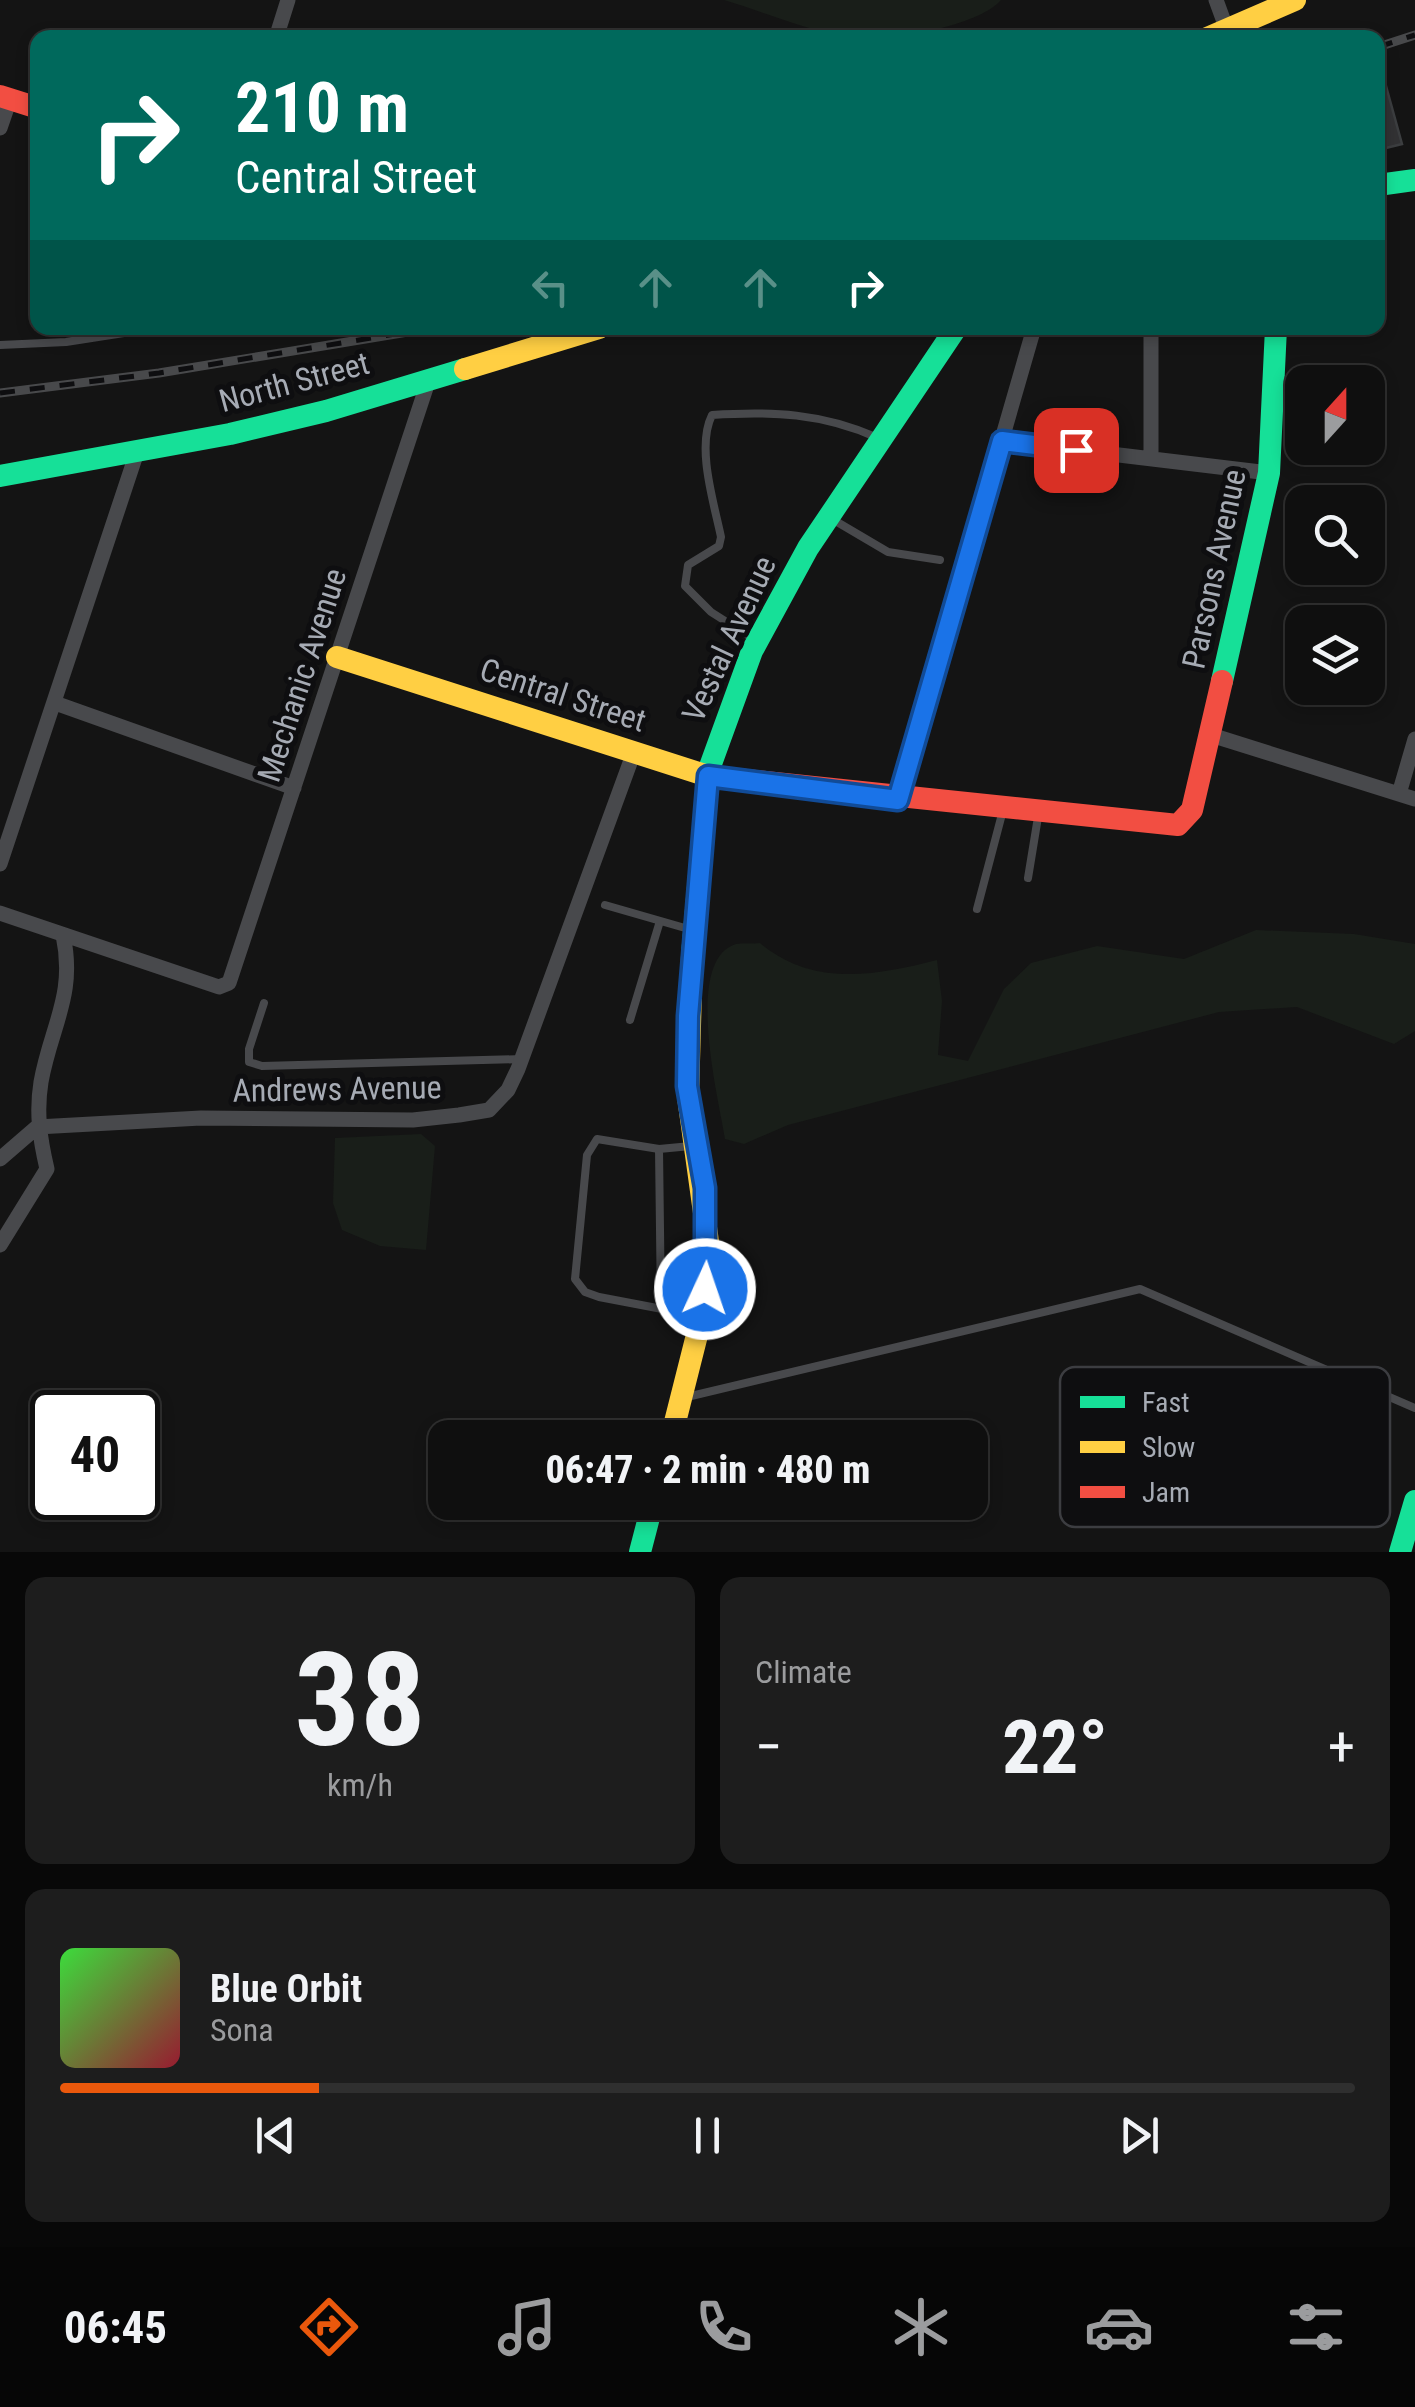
<!DOCTYPE html>
<html lang="en">
<head>
<meta charset="utf-8">
<style>
  body { margin:0; font-family:"Roboto Condensed",sans-serif; background:#1d1d1d; color:#f1f3f6; height:100vh; display:flex; flex-direction:column; font-size:38px; white-space:nowrap }
  * { box-sizing:border-box; margin:0 }
  p { font-size:32px; color:#9b9c9e }
  .icon { flex:none; width:55px; height:55px; fill:none; stroke:currentColor; stroke-width:2; stroke-linecap:round; stroke-linejoin:round }
  .map { position:relative; height:1552px; overflow:hidden }
  .sheet { display:flex; flex-direction:column; gap:25px; padding:25px; background:#080808; flex:1 }
  .sheet>* { flex:none }
  .banner { position:absolute; left:30px; top:30px; width:1355px; height:305px; border-radius:20px; box-shadow:0 5px 15px #0003,0 0 0 2px #2f2f2f; background:#00695c; color:#fff; overflow:hidden }
  .needle { width:65px; rotate:21deg }
  .controls { position:absolute; left:1285px; top:365px; display:grid; gap:20px }
  .controls a { display:grid; place-items:center; width:100px; height:100px; border-radius:20px; background:#0f0f0f; box-shadow:0 5px 15px #0003,0 0 0 2px #2f2f2f; font-size:50px }
  .speed { position:absolute; left:30px; top:1390px; display:flex; gap:20px; font-size:50px; font-weight:700; text-align:center }
  .speed>* { display:grid; place-content:center; width:130px; height:130px; border-radius:50%; background:#0f0f0f; box-shadow:0 5px 15px #0003,0 0 0 2px #2f2f2f; line-height:1 }
  .speed .limit { border:5px solid #111; border-radius:15px; background:#fff; color:#111 }
  .pin { position:absolute; display:grid; place-items:center; width:85px; height:85px; color:#fff; margin:-42px; border-radius:20px; box-shadow:0 5px 15px #0006 }
  .me { position:absolute; width:110px; margin:-55px; rotate:3deg; stroke-linejoin:round; filter:drop-shadow(0 0 8px #0008) }
  .turn { display:flex; align-items:center; gap:35px; height:210px; padding:0 40px; font-size:45px }
  .turn .icon { width:130px; height:130px; stroke-width:2.5 }
  .turn b { display:block; font-size:70px; line-height:85px }
  .lanes { display:flex; align-items:center; height:95px; padding:0 40px; background:#0003; justify-content:center; gap:50px; direction:ltr }
  .lanes .off { opacity:.35 }
  .big { font-size:75px; font-weight:800; line-height:1.1 }
  .sheet .card { flex:1; display:flex; flex-direction:column; justify-content:center; gap:15px; min-width:0; padding:0 35px; border-radius:20px; background:#1d1d1d }
  .sheet .dial { align-items:center; gap:0 }
  .dial b { font-size:130px; line-height:1 }
  .song { display:flex; align-items:center; gap:30px }
  .cover { width:120px; height:120px; border-radius:15px; background:linear-gradient(135deg,hsl(120 70% 55%),hsl(350 70% 35%)) }
  .played { height:10px; border-radius:5px; background:linear-gradient(90deg,#ea580c 20%,#2f2f2f 20%) }
  .keys { display:flex; justify-content:space-around; direction:ltr }
  .heat { display:flex; justify-content:space-between; align-items:center; font-size:55px; direction:ltr }
  .sheet .tiles { flex:1; display:grid; gap:25px; grid-template-columns:1fr 1fr }
  .card:last-child { grid-column:span 2 }
  .trip { position:absolute; left:428px; top:1420px; width:560px; height:100px; border-radius:20px; background:#0f0f0f; box-shadow:0 5px 15px #0003,0 0 0 2px #2f2f2f; font-weight:800; line-height:100px; text-align:center }
  .menu { display:flex; height:160px; justify-content:space-around; align-items:center; background:#060606; color:#9b9c9e }
  .menu .icon { width:70px; height:70px }
  .menu .on { color:#ea580c }
  .menu b { font-size:45px; color:#f1f3f6 }
  .map>svg:first-child { display:block }
  .green { fill:#191e19 }
  .building { fill:#323234; stroke:#3c3e40; stroke-width:2.5 }
  .lines { fill:none; stroke-linecap:round; stroke-linejoin:round }
  .lane { stroke:#48494c; stroke-width:8 }
  .street { stroke:#48494c; stroke-width:15 }
  .fast { stroke:#16e098; stroke-width:22 }
  .slow { stroke:#ffcf43; stroke-width:22 }
  .jam { stroke:#f24e42; stroke-width:22 }
  .rail-casing { stroke:#48494b; stroke-width:9 }
  .rail { stroke:#0e0e10; stroke-width:5; stroke-dasharray:15; stroke-linecap:butt }
  .route-casing { stroke:#114b97; stroke-width:25 }
  .route { stroke:#1a73e8; stroke-width:18 }
  .labels { text-anchor:middle; stroke-width:10; stroke-linejoin:round; paint-order:stroke }
  .street-label { font-size:32px; fill:#a6abb4; stroke:#0e0e10 }
  .key { fill:#0e0e10; stroke:#3c3d41; stroke-width:2.5 }
  .key-label { font-size:28px; fill:#a6abb4 }
</style>
</head>
<body>
<div class="map">
<svg width="1415" height="1552" viewBox="0 0 1415 1552">
  <rect width="100%" height="100%" fill="#141414"/>
  <!-- green -->
  <path class="green" d="M724 0H1001C978 27 881 44 845 37 804 29 764 12 724 0Z
    M1256 930 1354 934 1415 944V1031L1394 1044 1297 1007 1219 1012 788 1125 744 1144 725 1139C719 1100 683 960 736 944 743 943 753 944 760 943 813 987 875 976 937 960L942 1001 938 1055 968 1061 1004 989 1031 963 1097 946 1184 959Z
    M421 1134 435 1146 426 1250 380 1246 342 1230 333 1203 335 1138Z"/>
  <!-- building -->
  <path class="building" d="M1386 86 1402 144 1378 150V89Z"/>
  <g class="lines">
    <!-- lane -->
    <path class="lane" d="M0 345 66 342 156 328
      M832 519 888 552 940 560
      M755 640 711 612 685 586 688 565 719 546 721 537C714 503 696 447 712 415 771 411 823 413 878 438
      M1028 878 1038 817
      M605 905 692 930
      M977 909 1002 814
      M264 1003 249 1049V1062L262 1066 522 1059
      M630 1020 660 921
      M691 1146 659 1149 597 1139 587 1155 575 1279 585 1292 599 1297 699 1316
      M659 1149 661 1309
      M687 1397 1140 1289 1415 1408"/>
    <!-- street -->
    <path class="street" d="M1216 0 1227 30
      M276 38 288 0
      M0 128 10 99
      M1002 441 1269 473
      M1151 459V328
      M55 703 294 788
      M1211 735 1415 799
      M1399 794 1415 739
      M898 799 1034 328
      M0 864 137 452
      M0 913 219 987 229 983 429 379
      M37 1127 201 1118 413 1120 459 1115 489 1110 508 1090 518 1069 634 752
      M0 1159 37 1127
      M0 1245 47 1169C40 1139 36 1113 41 1082 51 1026 76 995 63 935"/>
    <!-- fast -->
    <path class="fast" d="M1378 185 1415 180
      M0 476 230 434 326 411 465 369
      M1222 681 1269 473 1276 328
      M692 955 708 772 752 651 808 548 956 328
      M640 1552 653 1502
      M1400 1552 1415 1501"/>
    <!-- slow -->
    <path class="slow" d="M1207 38 1295 0
      M465 369 599 328
      M337 657 708 776
      M671 1438 698 1331 709 1249 688 1097 692 955"/>
    <!-- jam -->
    <path class="jam" d="M0 96 38 108
      M708 776 1178 825 1192 810 1222 681"/>
    <!-- rail casing -->
    <g class="rail-casing">
      <path id="rail" d="M1378 47 1415 35
        M0 393 159 373 432 328"/>
    </g>
    <!-- rail -->
    <use href="#rail" class="rail"/>
  </g>
  <g class="lines">
    <!-- route casing -->
    <g class="route-casing">
      <path id="route" d="M705 1289V1188L687 1086 688 1016 708 776 898 800 1002 441 1076 450"/>
    </g>
    <!-- route -->
    <use href="#route" class="route"/>
  </g>
  <g class="labels">
    <!-- street labels -->
    <g class="street-label">
      <text transform="translate(294 382) rotate(-15)" y="11">North Street</text>
      <text transform="translate(1214 569) rotate(-78)" y="11">Parsons Avenue</text>
      <text transform="translate(729 639) rotate(-65)" y="11">Vestal Avenue</text>
      <text transform="translate(302 675) rotate(-72)" y="11">Mechanic Avenue</text>
      <text transform="translate(563 695) rotate(18)" y="11">Central Street</text>
      <text transform="translate(337 1089) rotate(-1)" y="11">Andrews Avenue</text>
    </g>
  </g>
  <!-- legend -->
  <rect x="1060" y="1367" width="330" height="160" rx="15" class="key"/>
  <rect x="1080" y="1396" width="45" height="12" fill="#16e098"/>
  <rect x="1080" y="1441" width="45" height="12" fill="#ffcf43"/>
  <rect x="1080" y="1486" width="45" height="12" fill="#f24e42"/>
  <g class="key-label">
    <text x="1142" y="1412">Fast</text>
    <text x="1142" y="1457">Slow</text>
    <text x="1142" y="1502">Jam</text>
  </g>
</svg>
<div class="controls">
<a><svg class="needle" viewBox="-14 -14 28 28"><path d="M0-13l5 13h-10z" fill="#e53935"/><path d="M0 13l5-13h-10z" fill="#9b9c9e"/></svg></a>
<a><svg class="icon" aria-label="search" viewBox="0 0 24 24"><circle cx="10" cy="10" r="6"/><path d="M15 15l6 6"/></svg></a>
<a><svg class="icon" aria-label="layers" viewBox="0 0 24 24"><path d="M12 4l9 5-9 5-9-5zM3 14l9 5 9-5"/></svg></a>
</div>
<div class="speed"><div class="limit">40</div></div>
<div class="pin" style="left:1076px;top:450px;background:#d93025"><svg class="icon" aria-label="arrive" viewBox="0 0 24 24"><path d="M6 21V4h12l-3 4 3 4H6"/></svg></div>
<svg class="me" style="left:705px;top:1289px" viewBox="-20 -20 40 40"><circle r="17" fill="#1a73e8" stroke="#fff" stroke-width="3"/><path d="M0-11L8 9 0 5-8 9z" fill="#fff"/></svg>
<div class="trip">06:47 · 2 min · 480 m</div>
<div class="banner">
<div class="turn"><svg class="icon" aria-label="right" viewBox="0 0 24 24"><path d="M7 20v-9h11M14 6l5 5-5 5"/></svg><div><b>210 m</b>Central Street</div></div>
<div class="lanes"><svg class="icon off" aria-label="left" viewBox="0 0 24 24"><path d="M17 20v-9H6M10 6l-5 5 5 5"/></svg><svg class="icon off" aria-label="ahead" viewBox="0 0 24 24"><path d="M12 20V5M6 11l6-6 6 6"/></svg><svg class="icon off" aria-label="ahead" viewBox="0 0 24 24"><path d="M12 20V5M6 11l6-6 6 6"/></svg><svg class="icon" aria-label="right" viewBox="0 0 24 24"><path d="M7 20v-9h11M14 6l5 5-5 5"/></svg></div>
</div>
</div>
<section class="sheet">
<div class="tiles">
<div class="card dial"><b>38</b><p>km/h</p></div>
<div class="card"><p>Climate</p>
<div class="heat"><a>−</a><b class="big">22°</b><a>+</a></div>
</div>
<div class="card">
<div class="song"><i class="cover"></i><div><b>Blue Orbit</b><p>Sona</p></div></div>
<div class="played"></div>
<div class="keys"><svg class="icon" aria-label="previous" viewBox="0 0 24 24"><path d="M18 5L8 12l10 7zM5 5v14"/></svg><svg class="icon" aria-label="pause" viewBox="0 0 24 24"><path d="M8 5v14M16 5v14"/></svg><svg class="icon" aria-label="next" viewBox="0 0 24 24"><path d="M6 5l10 7-10 7zM19 5v14"/></svg></div>
</div>
</div>
</section>
<nav class="menu">
<b>06:45</b>
<svg class="icon on" aria-label="directions" viewBox="0 0 24 24"><path d="M12 3l9 9-9 9-9-9zM9 14v-3h6M13 9l2 2-2 2"/></svg>
<svg class="icon" aria-label="music" viewBox="0 0 24 24"><path d="M9 18V5l10-2v13"/><circle cx="6" cy="18" r="3"/><circle cx="16" cy="16" r="3"/></svg>
<svg class="icon" aria-label="phone" viewBox="0 0 24 24"><path d="M5 4h4l2 5-3 2q2 4 5 5l2-3 5 2v4C11 20 4 13 5 4z"/></svg>
<svg class="icon" aria-label="climate" viewBox="0 0 24 24"><path d="M12 3v18M4 7l16 10M4 17L20 7"/></svg>
<svg class="icon" aria-label="car" viewBox="0 0 24 24"><path d="M5 17H2v-5l4-1 3-4h7l3 4 3 1v5h-3M9 17h6M6 11h13"/><circle cx="7" cy="17" r="2"/><circle cx="17" cy="17" r="2"/></svg>
<svg class="icon" aria-label="filters" viewBox="0 0 24 24"><path d="M4 7h16M4 17h16"/><circle cx="9" cy="7" r="2"/><circle cx="15" cy="17" r="2"/></svg>
</nav>
</body>
</html>
